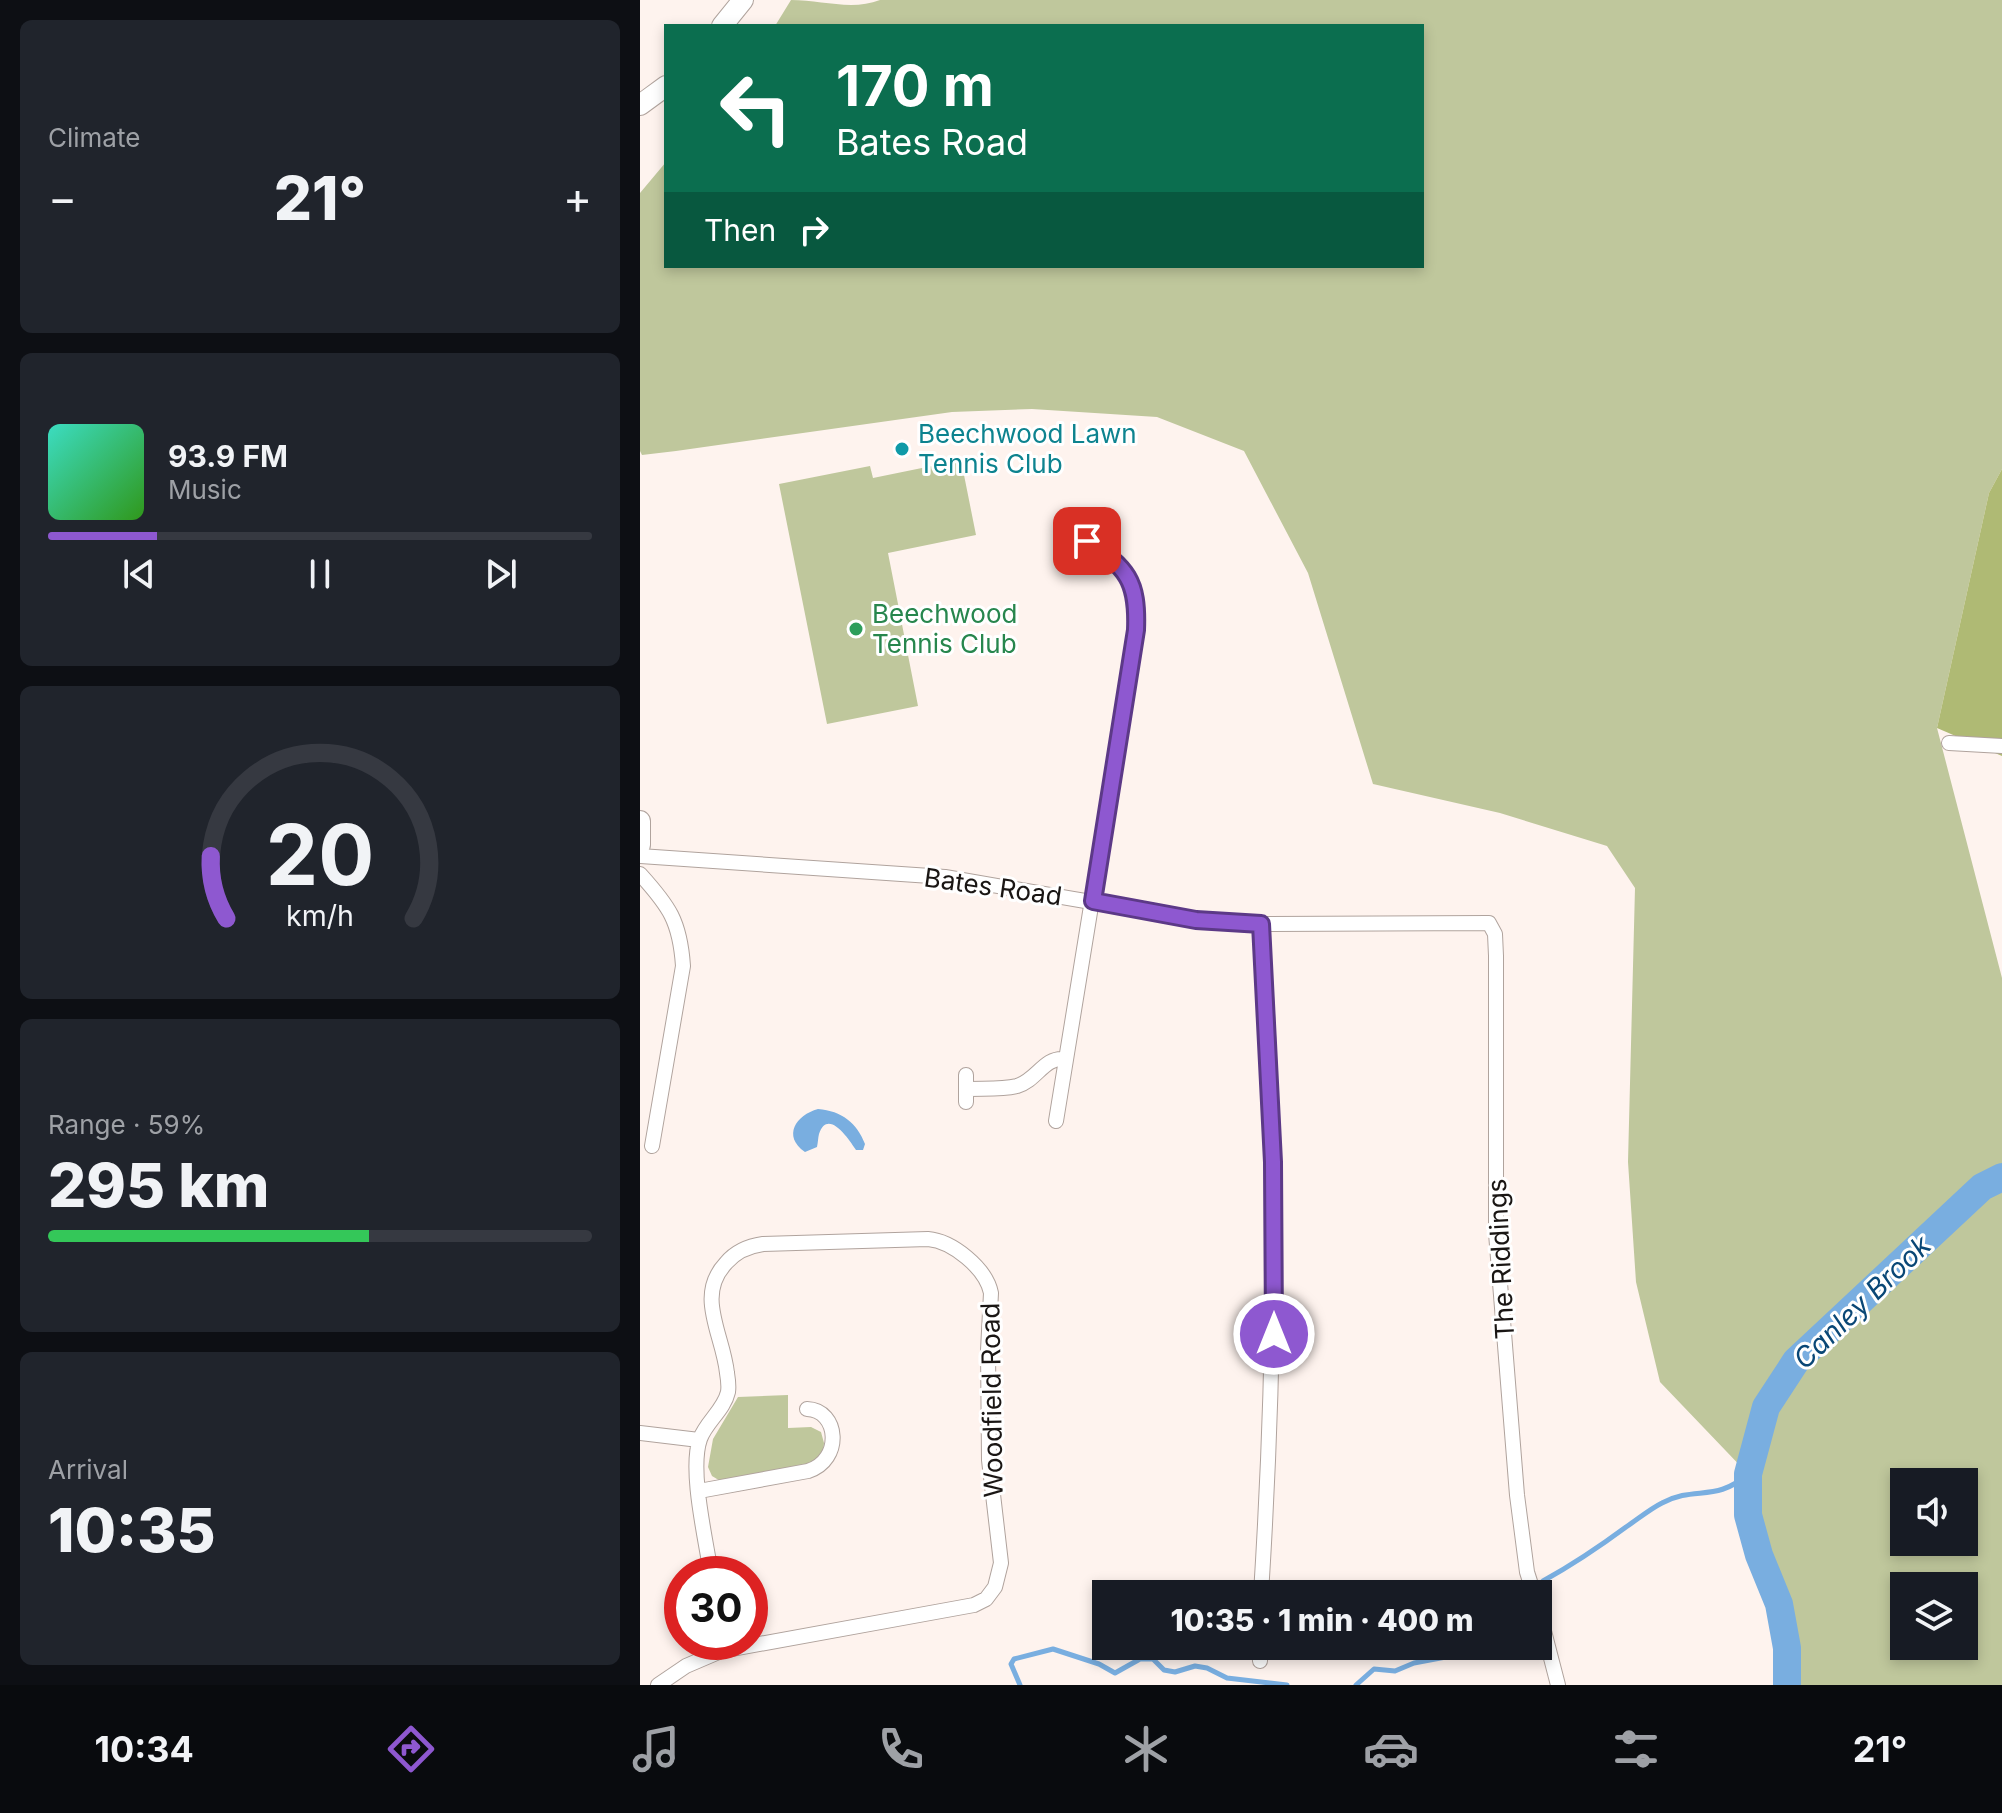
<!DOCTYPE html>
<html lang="en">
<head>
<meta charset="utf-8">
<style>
  body { margin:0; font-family:Inter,sans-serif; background:#20242c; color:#f1f3f6; height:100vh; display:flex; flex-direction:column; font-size:30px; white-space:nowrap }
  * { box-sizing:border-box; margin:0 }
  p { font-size:26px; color:#9ea1a6 }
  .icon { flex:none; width:44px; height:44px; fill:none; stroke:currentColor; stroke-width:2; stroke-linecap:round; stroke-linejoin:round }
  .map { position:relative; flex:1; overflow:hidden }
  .side { display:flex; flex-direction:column; gap:20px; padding:20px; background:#0d0f14; width:640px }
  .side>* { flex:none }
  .guide { position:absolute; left:24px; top:24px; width:760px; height:244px; border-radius:0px; box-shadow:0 4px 12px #0003; background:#0b6e4f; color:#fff; overflow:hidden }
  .controls { position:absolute; left:1250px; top:1468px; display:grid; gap:16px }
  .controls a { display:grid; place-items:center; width:88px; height:88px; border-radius:0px; background:#171b24; box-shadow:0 4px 12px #0003; font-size:40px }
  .speed { position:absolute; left:24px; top:1556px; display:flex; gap:16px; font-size:40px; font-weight:700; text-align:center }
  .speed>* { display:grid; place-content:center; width:104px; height:104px; border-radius:50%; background:#171b24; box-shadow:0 4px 12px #0003; line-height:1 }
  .speed .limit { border:12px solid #d22; background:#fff; color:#111 }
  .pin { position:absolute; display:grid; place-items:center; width:68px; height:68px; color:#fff; margin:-34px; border-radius:16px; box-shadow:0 4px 12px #0006 }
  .me { position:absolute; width:88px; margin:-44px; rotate:0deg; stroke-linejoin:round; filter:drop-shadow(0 0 6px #0008) }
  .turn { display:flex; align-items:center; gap:28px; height:168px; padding:0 40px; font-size:36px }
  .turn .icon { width:104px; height:104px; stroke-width:2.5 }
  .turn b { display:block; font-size:56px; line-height:68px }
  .then { display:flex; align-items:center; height:76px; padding:0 40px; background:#0003; gap:16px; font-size:30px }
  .big { font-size:60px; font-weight:800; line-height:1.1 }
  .side .widget { flex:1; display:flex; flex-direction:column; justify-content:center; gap:12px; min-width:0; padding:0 28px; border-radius:12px; background:#20242c }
  .side .dial { align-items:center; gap:0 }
  .dial svg { height:208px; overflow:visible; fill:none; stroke:#363941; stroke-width:7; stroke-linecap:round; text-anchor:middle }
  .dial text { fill:#f1f3f6; stroke:none }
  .song { display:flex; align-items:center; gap:24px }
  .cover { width:96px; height:96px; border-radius:12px; background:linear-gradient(135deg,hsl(170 70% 55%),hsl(110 70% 35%)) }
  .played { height:8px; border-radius:4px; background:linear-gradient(90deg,#8e58d0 20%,#363941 20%) }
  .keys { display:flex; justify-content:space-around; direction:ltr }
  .heat { display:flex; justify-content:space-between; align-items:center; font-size:44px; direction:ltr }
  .charge { height:12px; border-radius:6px; background:linear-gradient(90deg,#34c759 59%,#363941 0) }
  .trip { position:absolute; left:452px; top:1580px; width:460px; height:80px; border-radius:0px; background:#171b24; box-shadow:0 4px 12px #0003; font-weight:800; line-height:80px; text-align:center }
  .menu { display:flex; height:128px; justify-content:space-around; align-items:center; background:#090b0e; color:#9ea1a6 }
  .menu .icon { width:56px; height:56px }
  .menu .selected { color:#8e58d0 }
  .menu b { font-size:36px; color:#f1f3f6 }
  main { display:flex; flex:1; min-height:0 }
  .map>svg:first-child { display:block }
  .green { fill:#bfc79c; fill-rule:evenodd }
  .forest { fill:#afba74 }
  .water { fill:#79aee0 }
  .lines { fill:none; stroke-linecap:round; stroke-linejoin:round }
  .stream { stroke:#79aee0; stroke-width:5 }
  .river { stroke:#79aee0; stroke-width:28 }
  .street-casing { stroke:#b0a39d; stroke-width:16 }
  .secondary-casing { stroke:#b0a39d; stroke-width:22 }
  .street { stroke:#fff; stroke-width:14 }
  .secondary { stroke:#fff; stroke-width:20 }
  .route-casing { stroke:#5c3987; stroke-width:20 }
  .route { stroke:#8e58d0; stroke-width:14 }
  .culture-dot { fill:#0f9aa8; stroke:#fff; stroke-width:3 }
  .leisure-dot { fill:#2e9e5b; stroke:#fff; stroke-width:3 }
  .labels { text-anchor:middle; stroke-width:6; stroke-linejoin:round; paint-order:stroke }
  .culture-label { font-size:26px; fill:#0d838f; stroke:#fff; text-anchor:start }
  .leisure-label { font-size:26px; fill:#27864d; stroke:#fff; text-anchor:start }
  .street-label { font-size:26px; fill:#1a1614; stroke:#fff }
  .water-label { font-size:28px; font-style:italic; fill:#094776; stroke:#fff }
</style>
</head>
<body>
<main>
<section class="side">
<div class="widget"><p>Climate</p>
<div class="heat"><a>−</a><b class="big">21°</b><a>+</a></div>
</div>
<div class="widget">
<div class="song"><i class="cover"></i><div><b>93.9 FM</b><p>Music</p></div></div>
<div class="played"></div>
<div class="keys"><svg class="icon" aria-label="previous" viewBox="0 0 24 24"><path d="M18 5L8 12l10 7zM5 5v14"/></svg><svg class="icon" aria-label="pause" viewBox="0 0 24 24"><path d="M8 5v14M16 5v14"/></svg><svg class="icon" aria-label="next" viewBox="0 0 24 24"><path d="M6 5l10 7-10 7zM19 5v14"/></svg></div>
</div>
<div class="widget dial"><svg viewBox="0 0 100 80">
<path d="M14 69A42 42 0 1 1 86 69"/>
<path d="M14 69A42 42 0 0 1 8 45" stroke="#8e58d0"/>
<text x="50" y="56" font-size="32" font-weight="700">20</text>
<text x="50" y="72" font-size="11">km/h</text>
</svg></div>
<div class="widget"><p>Range · 59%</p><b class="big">295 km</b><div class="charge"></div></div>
<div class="widget"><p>Arrival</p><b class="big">10:35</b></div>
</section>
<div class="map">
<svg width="1362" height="1685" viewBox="0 0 1362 1685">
  <rect width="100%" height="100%" fill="#fef3ee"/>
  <!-- green -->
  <path class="green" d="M151 0C181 0 212 11 240 0H1362V469L1349 493 1297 728 1362 978V1685H1147C1147 1658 1147 1631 1139 1605 1126 1556 1101 1531 1108 1474L1020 1382 996 1282 988 1162 995 888 967 846 860 813 733 784 668 573 604 451 517 417 392 409 312 412 36 451 2 455 0 451V193L26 162V266H782V26H135ZM1264 1482H1324V1542H1264ZM1264 1586H1324V1646H1264Z
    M321 460 336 535 248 553 278 706 187 724 139 484 230 466 233 478Z
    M148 1395V1428L171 1427 181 1432 184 1443 183 1454 173 1464 82 1482 72 1476 68 1467 73 1439 98 1397Z"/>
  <!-- forest -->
  <path class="forest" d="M1362 469V756L1297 728 1349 493Z"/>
  <!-- water -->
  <path class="water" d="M178 1109C202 1111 217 1123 225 1144L223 1150H216C210 1141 188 1107 179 1134 178 1138 178 1142 177 1147L165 1152C142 1136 156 1115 178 1109Z"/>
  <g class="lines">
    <!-- stream -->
    <path class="stream" d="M903 1581C932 1565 959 1547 986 1527 998 1519 1010 1509 1022 1503 1056 1485 1075 1503 1108 1474
      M882 1594 883 1593
      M380 1685 371 1664 374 1659 413 1649 459 1664 475 1673 500 1659H513L524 1670 535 1672 555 1666 567 1668 587 1678 647 1685
      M716 1685 734 1669 755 1671 774 1663 827 1653 833 1646"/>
    <!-- river -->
    <path class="river" d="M1147 1685V1648L1139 1604 1119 1555 1108 1515V1474L1126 1407 1156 1361 1342 1187 1362 1177"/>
    <!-- street casing -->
    <g class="street-casing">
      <path id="street" d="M1309 743 1362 746
        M0 856 305 877 556 920 621 924 849 923 855 934 856 956V1233L877 1495 887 1572 894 1594
        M0 874C29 906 40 921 43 966L12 1146
        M326 1089C342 1088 361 1090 377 1086 397 1080 404 1057 424 1059
        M326 1102V1075
        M416 1121 496 630C498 577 477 549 426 535
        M0 1433 59 1440
        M59 1491 168 1471C203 1460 199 1410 167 1409
        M621 1594C635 1371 639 1147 621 924
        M898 1608 918 1685
        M619 1646 620 1661
        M18 1685 46 1666 81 1651 334 1605 346 1599 355 1587 361 1563 349 1460 348 1350 351 1293C346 1268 312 1241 288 1239L123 1244C109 1246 96 1251 86 1263 55 1296 83 1334 87 1373 88 1379 89 1386 88 1392 84 1410 66 1422 60 1439 49 1470 66 1540 71 1574"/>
    </g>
    <!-- secondary casing -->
    <g class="secondary-casing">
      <path id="secondary" d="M82 26 103 0
        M0 105 26 86
        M0 821V845"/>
    </g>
    <!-- street -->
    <use href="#street" class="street"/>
    <!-- secondary -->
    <use href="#secondary" class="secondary"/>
  </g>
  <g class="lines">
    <!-- route casing -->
    <g class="route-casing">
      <path id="route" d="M447 541C487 568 498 580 496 630L453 901 556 920 621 924 633 1162 634 1334"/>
    </g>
    <!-- route -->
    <use href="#route" class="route"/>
  </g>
  <!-- markers -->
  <circle class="culture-dot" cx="262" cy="449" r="8"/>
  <circle class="leisure-dot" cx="216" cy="629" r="8"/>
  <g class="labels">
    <!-- culture labels -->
    <g class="culture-label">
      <text x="278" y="443">Beechwood Lawn<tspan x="278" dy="30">Tennis Club</tspan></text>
    </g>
    <!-- leisure labels -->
    <g class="leisure-label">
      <text x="232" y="623">Beechwood<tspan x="232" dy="30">Tennis Club</tspan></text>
    </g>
    <!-- street labels -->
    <g class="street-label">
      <text transform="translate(353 887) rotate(8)" y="9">Bates Road</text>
      <text transform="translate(861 1259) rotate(-93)" y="9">The Riddings</text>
      <text transform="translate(352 1400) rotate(-91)" y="9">Woodfield Road</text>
    </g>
    <!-- water labels -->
    <g class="water-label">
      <text transform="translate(1222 1302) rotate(-44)" y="10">Canley Brook</text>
    </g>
  </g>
</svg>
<div class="controls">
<a><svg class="icon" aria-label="sound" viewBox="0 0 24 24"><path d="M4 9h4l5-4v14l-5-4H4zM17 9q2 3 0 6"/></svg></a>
<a><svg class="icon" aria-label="layers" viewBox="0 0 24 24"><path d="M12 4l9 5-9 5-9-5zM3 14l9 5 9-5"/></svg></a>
</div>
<div class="speed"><div class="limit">30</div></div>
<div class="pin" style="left:447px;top:541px;background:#d93025"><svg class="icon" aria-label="arrive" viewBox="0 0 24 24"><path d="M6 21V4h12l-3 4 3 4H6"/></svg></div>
<svg class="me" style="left:634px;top:1334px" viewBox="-20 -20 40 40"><circle r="17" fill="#8e58d0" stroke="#fff" stroke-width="3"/><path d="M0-11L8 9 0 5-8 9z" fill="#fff"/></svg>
<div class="trip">10:35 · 1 min · 400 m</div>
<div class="guide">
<div class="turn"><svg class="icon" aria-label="left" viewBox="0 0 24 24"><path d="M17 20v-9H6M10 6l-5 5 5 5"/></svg><div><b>170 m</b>Bates Road</div></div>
<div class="then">Then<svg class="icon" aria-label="right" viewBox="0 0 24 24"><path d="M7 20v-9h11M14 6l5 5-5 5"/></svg></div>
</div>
</div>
</main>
<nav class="menu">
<b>10:34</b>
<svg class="icon selected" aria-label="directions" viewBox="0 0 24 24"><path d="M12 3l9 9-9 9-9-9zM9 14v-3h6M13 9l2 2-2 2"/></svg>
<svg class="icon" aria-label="music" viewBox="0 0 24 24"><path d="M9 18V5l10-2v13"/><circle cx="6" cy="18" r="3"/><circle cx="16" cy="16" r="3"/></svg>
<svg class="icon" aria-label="phone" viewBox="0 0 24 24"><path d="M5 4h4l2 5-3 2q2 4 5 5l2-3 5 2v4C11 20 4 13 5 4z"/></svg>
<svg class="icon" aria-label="climate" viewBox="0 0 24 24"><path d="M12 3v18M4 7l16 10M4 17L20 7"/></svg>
<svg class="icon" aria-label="car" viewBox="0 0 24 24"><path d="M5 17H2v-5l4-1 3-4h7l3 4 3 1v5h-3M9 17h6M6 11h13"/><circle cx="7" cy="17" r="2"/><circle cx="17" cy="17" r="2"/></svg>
<svg class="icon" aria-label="filters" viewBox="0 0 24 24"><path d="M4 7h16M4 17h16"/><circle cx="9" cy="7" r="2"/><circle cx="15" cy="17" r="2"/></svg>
<b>21°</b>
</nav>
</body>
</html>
